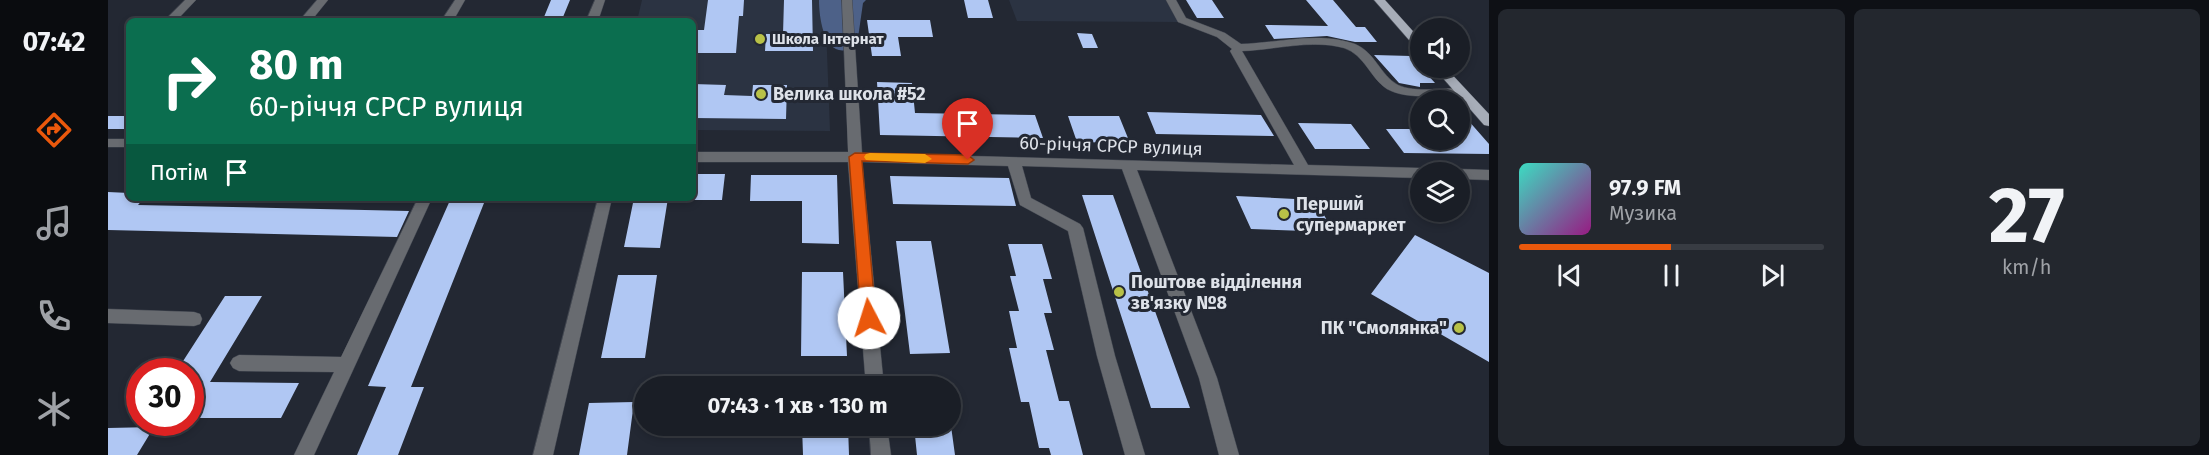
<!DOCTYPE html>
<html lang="uk">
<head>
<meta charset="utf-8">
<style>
  body { margin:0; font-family:"Fira Sans",sans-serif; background:#23272e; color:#f1f3f6; height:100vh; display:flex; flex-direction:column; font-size:22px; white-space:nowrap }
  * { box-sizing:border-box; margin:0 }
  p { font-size:20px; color:#9fa2a7 }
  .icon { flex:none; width:33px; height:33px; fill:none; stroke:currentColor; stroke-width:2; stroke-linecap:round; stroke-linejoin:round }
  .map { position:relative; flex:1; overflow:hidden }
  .sheet { display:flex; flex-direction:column; gap:9px; padding:9px; background:#0e1015; width:720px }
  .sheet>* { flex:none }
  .top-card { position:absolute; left:18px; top:18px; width:570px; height:183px; border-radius:9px; box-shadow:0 3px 9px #0003,0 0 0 2px #383c43; background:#0b6e4f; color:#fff; overflow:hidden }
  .tools { position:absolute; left:1302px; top:18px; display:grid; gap:12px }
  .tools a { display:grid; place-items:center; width:60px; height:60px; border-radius:50%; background:#1a1e26; box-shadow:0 3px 9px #0003,0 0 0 2px #383c43; font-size:30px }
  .speed { position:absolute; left:18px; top:358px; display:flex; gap:12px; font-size:30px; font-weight:700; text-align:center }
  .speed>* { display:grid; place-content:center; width:78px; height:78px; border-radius:50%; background:#1a1e26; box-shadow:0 3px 9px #0003,0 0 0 2px #383c43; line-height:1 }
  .speed .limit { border:9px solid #d22; background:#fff; color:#111 }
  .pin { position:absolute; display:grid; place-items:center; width:51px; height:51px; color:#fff; margin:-62px -26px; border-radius:50% 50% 50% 0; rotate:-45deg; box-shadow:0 0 6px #0007 }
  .pin .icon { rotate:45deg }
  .me { position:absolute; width:66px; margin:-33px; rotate:355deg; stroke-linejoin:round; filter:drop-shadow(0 0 4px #0008) }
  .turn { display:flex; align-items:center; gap:21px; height:126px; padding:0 24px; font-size:27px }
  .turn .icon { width:78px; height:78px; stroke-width:2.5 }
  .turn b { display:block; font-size:42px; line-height:51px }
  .then { display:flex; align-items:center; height:57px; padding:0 24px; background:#0003; gap:12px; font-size:22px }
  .sheet .card { flex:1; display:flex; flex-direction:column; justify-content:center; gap:9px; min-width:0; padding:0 21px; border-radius:9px; background:#23272e }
  .sheet .dial { align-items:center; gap:0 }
  .dial b { font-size:78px; line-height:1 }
  .song { display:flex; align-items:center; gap:18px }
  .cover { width:72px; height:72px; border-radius:9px; background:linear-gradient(135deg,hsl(170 70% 55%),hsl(310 70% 35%)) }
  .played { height:6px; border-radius:3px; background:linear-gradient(90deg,#ea580c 50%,#383c43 50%) }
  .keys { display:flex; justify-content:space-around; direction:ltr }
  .sheet .tiles { flex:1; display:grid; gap:9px; grid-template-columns:repeat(2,1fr) }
  .trip { position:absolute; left:526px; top:376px; width:327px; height:60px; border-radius:30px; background:#1a1e26; box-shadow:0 3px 9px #0003,0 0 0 2px #383c43; font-weight:700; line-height:60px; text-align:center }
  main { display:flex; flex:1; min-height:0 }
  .menu { display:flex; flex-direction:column; width:108px; justify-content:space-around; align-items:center; background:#0a0c0f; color:#9fa2a7 }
  .menu .icon { width:42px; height:42px }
  .menu .selected { color:#ea580c }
  .menu b { font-size:27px; color:#f1f3f6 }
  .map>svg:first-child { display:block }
  .built { fill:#2b3342 }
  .forest { fill:#4d6188 }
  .building { fill:#b0c7f3 }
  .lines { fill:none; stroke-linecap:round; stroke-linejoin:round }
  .minor-casing { stroke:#414650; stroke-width:1 }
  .major-casing { stroke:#414650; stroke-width:1 }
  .minor { fill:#686b70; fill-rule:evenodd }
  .major { fill:#a7adb8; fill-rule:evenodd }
  .route { fill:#ea580c; stroke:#983908; stroke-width:1.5 }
  .slow { fill:#f59e0b }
  .poi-dot { fill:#b8c147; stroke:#232833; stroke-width:2 }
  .labels { text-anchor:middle; stroke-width:6; stroke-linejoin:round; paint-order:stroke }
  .far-poi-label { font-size:15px; font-weight:bold; fill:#dee2e9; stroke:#232833; text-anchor:start }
  .poi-label { font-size:18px; font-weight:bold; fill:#dee2e9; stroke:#232833; text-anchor:start }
  .street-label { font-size:18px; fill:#dee2e9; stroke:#232833 }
</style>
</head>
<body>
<main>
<nav class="menu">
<b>07:42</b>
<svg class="icon selected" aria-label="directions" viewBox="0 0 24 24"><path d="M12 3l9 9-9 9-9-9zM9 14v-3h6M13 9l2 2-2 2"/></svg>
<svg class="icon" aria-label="music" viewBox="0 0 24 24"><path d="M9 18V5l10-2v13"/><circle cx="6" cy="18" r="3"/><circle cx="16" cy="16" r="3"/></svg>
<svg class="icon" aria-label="phone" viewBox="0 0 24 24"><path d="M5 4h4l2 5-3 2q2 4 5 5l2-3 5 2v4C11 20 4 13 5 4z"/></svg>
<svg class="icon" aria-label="climate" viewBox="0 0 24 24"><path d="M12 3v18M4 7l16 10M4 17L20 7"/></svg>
</nav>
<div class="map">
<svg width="1381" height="455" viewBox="0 0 1381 455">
  <rect width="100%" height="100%" fill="#232833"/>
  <!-- built -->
  <path class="built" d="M534 0H717L722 131 585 130V21H529Z
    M901 0H1058L1071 22 909 21Z"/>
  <!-- forest -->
  <path class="forest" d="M711 0H758L755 3 749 45C718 66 711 21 711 0Z"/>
  <!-- building -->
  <path class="building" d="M443 0H462L455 17H436Z
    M600 0H636L635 16H631L628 53H585V30H596Z
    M676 0H704L705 51H657L658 34H675Z
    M856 0H880L885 18H860Z
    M1078 0H1104L1116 18H1089Z
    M1198 0H1225L1248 27H1257L1269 42H1247L1219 36 1166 39 1157 25 1220 26Z
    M759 20H822L825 37H790L793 56H764Z
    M969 33 984 34 990 48H975Z
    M1266 55 1303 56 1327 83H1312V87L1291 83Z
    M769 82 804 83 807 113 927 115 935 138 772 135Z
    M585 84 618 85 616 95 644 96 645 85H679L678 119 585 118Z
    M1352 111 1381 144V154L1296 153 1278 129H1312V140H1352Z
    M1039 112 1153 115 1166 136 1048 134Z
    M0 116H21V129H0Z
    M960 116H1011L1022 143 969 142Z
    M1190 123 1243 124 1262 149H1207Z
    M585 174H617L614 200H585Z
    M643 175H729L731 244 694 243V201H642Z
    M782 176 901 178 908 206 785 204Z
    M0 192 21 193V198H36L30 205 301 211 289 237 0 230Z
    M974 195H1005L1082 408H1043Z
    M1128 196 1207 200 1226 232 1143 229Z
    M343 198H378L303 387H316L290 455H249L278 387 260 386Z
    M526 198H560L552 248 516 247Z
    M1307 235 1381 273V362L1263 294Z
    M788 241H823L842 353 802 354Z
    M900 244H934L944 279H935L944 313H936L946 350H938L951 401H961L975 455H943L941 448H931L921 402H913L901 348H909L901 311H911L902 276H908Z
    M694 272H735L739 356H693Z
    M510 275H549L537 358H493Z
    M117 296H154L102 382 191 383 173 418H82V372H68Z
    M526 402 519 455H471L481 403Z
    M694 426H740L741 455H695Z
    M806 426H843L847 455H809Z
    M46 427 29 455H0V428Z"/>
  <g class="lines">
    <!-- minor casing -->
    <g class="minor-casing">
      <path id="minor" d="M77 0H88L68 21H56Z
        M209 0H220L203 21H191Z
        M347 0H357L345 21H333Z
        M487 0H497L490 21H478Z
        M734 0H744L754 153 1186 165 1122 51 1124 49 1109 37 1070 22 1058 0H1068L1078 18 1117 33 1133 44C1170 43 1211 31 1247 44 1267 52 1272 75 1290 85 1307 93 1335 88 1354 88L1360 92C1354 98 1343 96 1334 96 1317 96 1295 98 1279 89 1262 78 1257 55 1236 48 1204 39 1166 50 1134 51L1200 165 1312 168 1319 172H1312V178L1029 170 1109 378 1131 455H1111L1091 378 1014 169 914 166 923 198 972 224 975 228 1007 356 1037 455H1017L989 356 960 231 912 205 900 166 754 162 776 387H758L740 162H585V152H740Z
        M0 139H21V147H0Z
        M1352 169 1381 170V180L1352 179V172H1346Z
        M310 198H324L206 455H186L226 372 131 371 125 368 122 363 125 358 131 355 233 357Z
        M490 198H504L445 455H425Z
        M0 309 86 312 92 314 94 319 92 324 86 326 0 323Z
        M761 426H779L783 455H763Z"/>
    </g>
    <!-- major casing -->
    <g class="major-casing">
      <path id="major" d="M1266 0H1277L1312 39V49L1308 48Z
        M1326 68H1338L1381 114V126L1376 125Z"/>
    </g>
    <!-- minor -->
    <use href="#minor" class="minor"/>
    <!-- major -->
    <use href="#major" class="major"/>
  </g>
  <!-- route -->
  <path class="route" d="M747 153 860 155 866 160 860 164 754 161 768 318 766 322 761 324 755 322 753 318 741 157Z"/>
  <!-- slow -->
  <path class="slow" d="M762 153 817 154 824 159 817 163 758 160 756 157 758 154Z"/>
  <!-- markers -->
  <g class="poi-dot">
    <circle cx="652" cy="39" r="6"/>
    <circle cx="653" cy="94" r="6"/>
    <circle cx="1176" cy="214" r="6"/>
    <circle cx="1011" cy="292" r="6"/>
    <circle cx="1351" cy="328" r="6"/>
  </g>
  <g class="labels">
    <!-- far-poi labels -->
    <g class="far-poi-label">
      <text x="664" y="44">Школа Інтернат</text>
    </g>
    <!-- poi labels -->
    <g class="poi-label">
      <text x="665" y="100">Велика школа #52</text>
      <text x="1188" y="210">Перший<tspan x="1188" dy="21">супермаркет</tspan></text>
      <text x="1023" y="288">Поштове відділення<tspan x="1023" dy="21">зв'язку №8</tspan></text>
      <text x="1339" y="334" text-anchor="end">ПК "Смолянка"</text>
    </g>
    <!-- street labels -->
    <g class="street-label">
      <text transform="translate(1003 146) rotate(2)" y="6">60-річчя СРСР вулиця</text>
    </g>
  </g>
</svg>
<div class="tools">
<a><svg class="icon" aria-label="sound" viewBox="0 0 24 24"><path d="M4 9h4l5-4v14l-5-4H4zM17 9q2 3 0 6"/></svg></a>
<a><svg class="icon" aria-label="search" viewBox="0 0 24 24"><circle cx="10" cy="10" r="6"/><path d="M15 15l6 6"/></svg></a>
<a><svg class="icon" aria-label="layers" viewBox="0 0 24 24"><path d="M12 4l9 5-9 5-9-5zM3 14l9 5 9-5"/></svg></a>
</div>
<div class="speed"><div class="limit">30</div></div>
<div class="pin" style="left:860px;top:160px;background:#d93025"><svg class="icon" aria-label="arrive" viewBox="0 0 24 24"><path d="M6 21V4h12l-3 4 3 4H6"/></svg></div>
<svg class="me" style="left:761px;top:318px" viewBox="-20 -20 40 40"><circle r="19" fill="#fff"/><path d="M0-13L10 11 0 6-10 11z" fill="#ea580c"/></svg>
<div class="trip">07:43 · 1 хв · 130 m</div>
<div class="top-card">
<div class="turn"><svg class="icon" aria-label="right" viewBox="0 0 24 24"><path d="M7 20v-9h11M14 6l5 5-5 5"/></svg><div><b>80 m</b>60-річчя СРСР вулиця</div></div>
<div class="then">Потім<svg class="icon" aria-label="arrive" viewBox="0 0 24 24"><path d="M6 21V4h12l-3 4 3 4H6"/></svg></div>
</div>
</div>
<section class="sheet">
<div class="tiles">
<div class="card">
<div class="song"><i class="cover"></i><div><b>97.9 FM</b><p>Музика</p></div></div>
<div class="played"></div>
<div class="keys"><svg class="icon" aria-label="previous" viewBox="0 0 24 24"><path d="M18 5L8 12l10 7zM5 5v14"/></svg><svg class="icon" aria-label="pause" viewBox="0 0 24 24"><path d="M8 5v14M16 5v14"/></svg><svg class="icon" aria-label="next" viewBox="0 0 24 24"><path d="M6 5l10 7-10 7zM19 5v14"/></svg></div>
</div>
<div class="card dial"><b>27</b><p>km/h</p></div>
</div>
</section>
</main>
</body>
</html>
